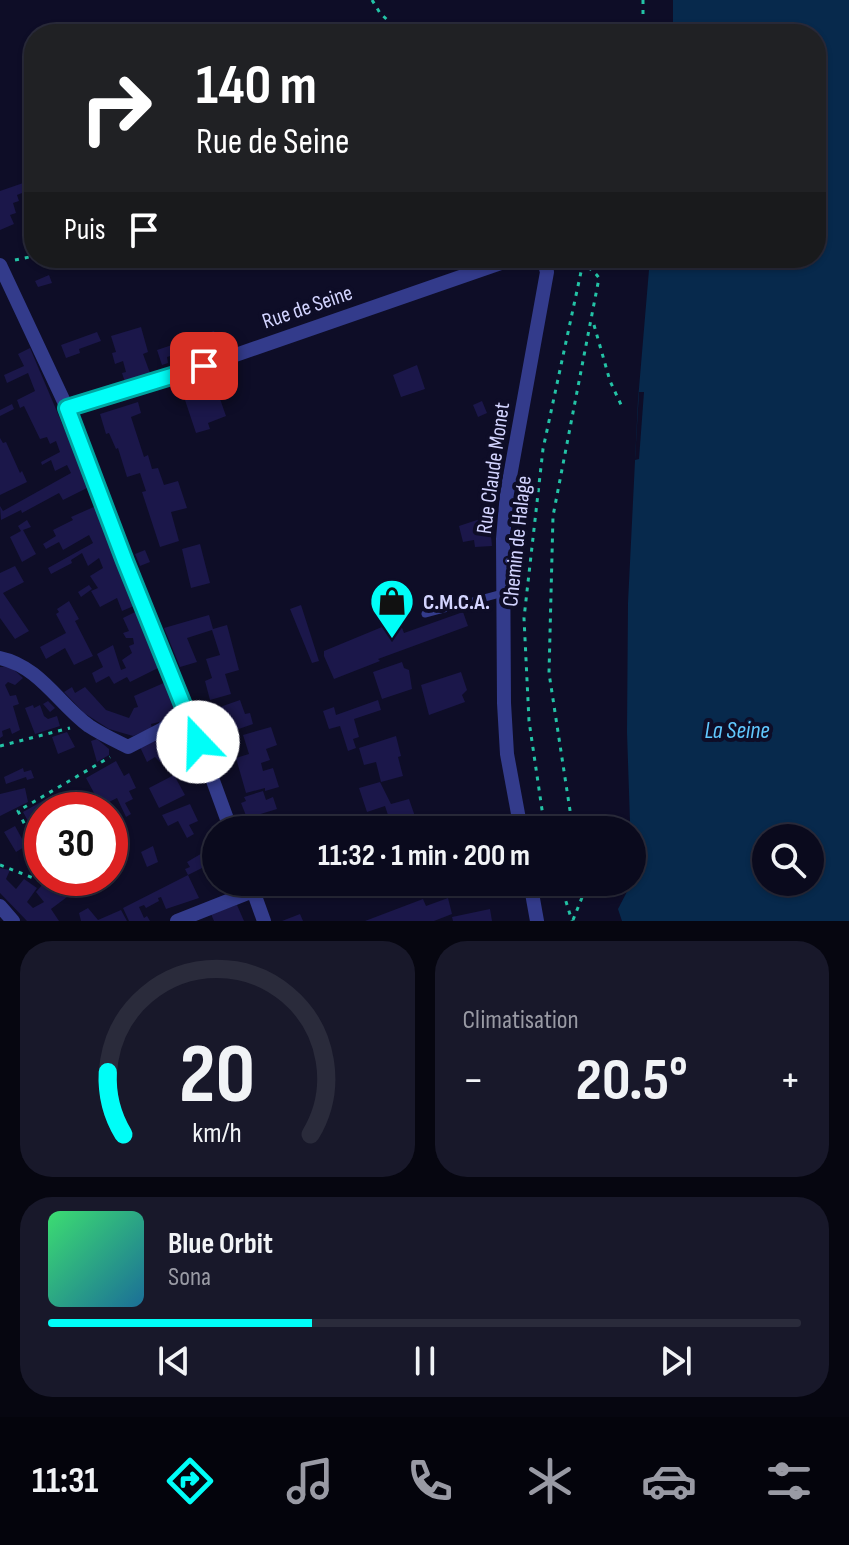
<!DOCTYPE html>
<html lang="fr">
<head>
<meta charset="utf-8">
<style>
  body { margin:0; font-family:"Sofia Sans Condensed",sans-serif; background:#18182a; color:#f1f3f6; height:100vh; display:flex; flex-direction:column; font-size:30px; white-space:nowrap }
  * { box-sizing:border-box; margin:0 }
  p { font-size:26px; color:#999aa4 }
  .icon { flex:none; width:44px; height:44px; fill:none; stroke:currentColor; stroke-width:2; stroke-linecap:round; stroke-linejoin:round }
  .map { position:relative; height:921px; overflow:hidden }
  .side { display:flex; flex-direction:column; gap:20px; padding:20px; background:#060610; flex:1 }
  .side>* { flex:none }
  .banner { position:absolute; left:24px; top:24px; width:802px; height:244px; border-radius:32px; box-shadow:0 2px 6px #0004,0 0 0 2px #2a2b3b; background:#202124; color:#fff; overflow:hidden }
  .buttons { position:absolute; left:752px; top:824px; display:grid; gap:16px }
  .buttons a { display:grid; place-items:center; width:72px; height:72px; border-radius:50%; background:#0a0a1d; box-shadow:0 2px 6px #0004,0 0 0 2px #2a2b3b; font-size:40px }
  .speed { position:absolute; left:24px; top:792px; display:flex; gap:16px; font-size:40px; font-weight:700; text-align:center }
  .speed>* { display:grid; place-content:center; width:104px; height:104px; border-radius:50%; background:#0a0a1d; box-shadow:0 2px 6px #0004,0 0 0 2px #2a2b3b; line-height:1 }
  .speed .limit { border:12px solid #d22; background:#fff; color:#111 }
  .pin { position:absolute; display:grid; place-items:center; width:68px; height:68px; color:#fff; margin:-34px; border-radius:16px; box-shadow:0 4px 12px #0006 }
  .me { position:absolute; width:88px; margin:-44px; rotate:339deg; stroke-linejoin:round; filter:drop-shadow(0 0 6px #0008) }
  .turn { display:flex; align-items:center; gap:28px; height:168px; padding:0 40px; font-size:36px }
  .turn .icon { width:104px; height:104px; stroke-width:2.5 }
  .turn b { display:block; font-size:56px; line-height:68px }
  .then { display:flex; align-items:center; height:76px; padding:0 40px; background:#0003; gap:16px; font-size:30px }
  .big { font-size:60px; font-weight:700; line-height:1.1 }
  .side .tile { flex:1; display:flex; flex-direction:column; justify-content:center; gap:12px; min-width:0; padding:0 28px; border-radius:32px; background:#18182a }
  .side .dial { align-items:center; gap:0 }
  .dial svg { height:208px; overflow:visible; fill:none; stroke:#2a2b3b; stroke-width:7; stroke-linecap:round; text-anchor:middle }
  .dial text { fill:#f1f3f6; stroke:none }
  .song { display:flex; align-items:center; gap:24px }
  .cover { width:96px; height:96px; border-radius:12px; background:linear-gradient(135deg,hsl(140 70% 55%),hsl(200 70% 35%)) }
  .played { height:8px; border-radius:4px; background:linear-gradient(90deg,#00fef8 35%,#2a2b3b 35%) }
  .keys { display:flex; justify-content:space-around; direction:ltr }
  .heat { display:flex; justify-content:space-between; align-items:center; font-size:44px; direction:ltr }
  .side .tiles { flex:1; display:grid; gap:20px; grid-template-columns:1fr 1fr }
  .tile:last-child { grid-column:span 2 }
  .trip { position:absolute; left:202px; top:816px; width:444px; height:80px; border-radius:40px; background:#0a0a1d; box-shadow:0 2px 6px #0004,0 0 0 2px #2a2b3b; font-weight:700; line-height:80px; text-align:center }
  .tabs { display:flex; height:128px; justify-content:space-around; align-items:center; background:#04040c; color:#999aa4 }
  .tabs .icon { width:56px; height:56px }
  .tabs .current { color:#00fef8 }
  .tabs b { font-size:36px; color:#f1f3f6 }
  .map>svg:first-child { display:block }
  .water { fill:#07294c; fill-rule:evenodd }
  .pier { fill:#0e0d27 }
  .building { fill:#1b174a }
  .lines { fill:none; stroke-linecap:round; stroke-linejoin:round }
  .path { stroke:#23c3a6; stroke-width:3; stroke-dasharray:4 6; stroke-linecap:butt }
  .lane { stroke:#333b8b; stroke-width:7 }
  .street { stroke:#333b8b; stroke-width:14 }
  .route-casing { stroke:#00a5a1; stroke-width:20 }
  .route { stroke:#00fef8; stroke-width:14 }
  .labels { text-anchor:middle; stroke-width:8; stroke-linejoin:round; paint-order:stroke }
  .street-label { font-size:22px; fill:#d3d4ff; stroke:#0e0d27 }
  .poi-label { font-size:22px; font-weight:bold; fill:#d3d4ff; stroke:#0e0d27; text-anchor:start }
  .water-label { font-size:24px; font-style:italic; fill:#61c9ff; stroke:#0e0d27 }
</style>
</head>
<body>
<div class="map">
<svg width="849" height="921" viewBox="0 0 849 921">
  <rect width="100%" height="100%" fill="#0e0d27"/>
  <!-- water -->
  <path class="water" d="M673 0H849V921H622L618 909 632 882 627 732 628 603 638 400 650 258H816V34H673ZM766 838H810V882H766Z"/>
  <!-- pier -->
  <path class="pier" d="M639 392H644L639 459 635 460Z"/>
  <!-- building -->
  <path class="building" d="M29 181 32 189 17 195 19 201 13 203 16 213 10 215 14 224 0 230V191Z
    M172 258H183L184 261 171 266 168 260Z
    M49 275 52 283 38 287 35 281Z
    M141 327 148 352 143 354 150 373 125 382 122 373 126 372 123 361 115 364 112 353 116 352 111 336Z
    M214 331 220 351 213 353 210 343 167 357 168 363 162 365 157 350Z
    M97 332 101 341 79 349 80 353 66 358 61 345Z
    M30 348 89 487 63 500 59 493 22 513 21 510 1 520 0 506 3 511 71 473 67 465 55 471 51 460 42 465 41 462 60 452 56 441 50 444 47 437 40 439 24 406 20 408 17 400 35 391 28 373 7 383 4 375 24 366 18 354Z
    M417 365 425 389 401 397 393 375Z
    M205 393 207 400 219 396 226 416 208 423 210 429 196 433 185 400Z
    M482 401 487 413 478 417 473 405Z
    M138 402 141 413 131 417 144 457 148 455 152 469 158 468 164 485 178 481 187 508 171 512 179 541 160 547 142 492 146 491 140 473 127 477 118 448 116 449 109 433 106 434 100 414Z
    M12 404 14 409 0 416V410Z
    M0 438 3 443 6 442 20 473 22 471 27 482 0 495Z
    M96 506 136 605 122 611 117 598 100 607 91 591 98 588 90 576 103 568 99 558 88 566 82 553 71 560 72 563 51 574 48 568 93 543 89 535 63 550 59 542 46 549 43 544 56 536 53 530 73 520 71 517Z
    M489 516 492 546 475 547 474 540 463 542 459 526Z
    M27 520 31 527 23 530 36 554 22 562 10 537 21 531 18 526Z
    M200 544 210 583 191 588 182 549Z
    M145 550 150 562 140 566 135 554Z
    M15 566 24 582 3 593 29 631 15 639 0 618V573Z
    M89 585 92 589 81 597 78 592Z
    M69 601 79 619 75 621 93 656 74 665 65 648 46 659 40 647 66 633 56 614 59 612 57 609Z
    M301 605 319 661 312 663 290 609Z
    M137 611 160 667 130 682 127 677 114 684 109 676 96 683 92 673 103 667 97 654 113 645 121 670 126 668 122 660 132 653 129 646 134 644 133 638H126L123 633 129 631 123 618Z
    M463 612 468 626 378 659 380 661 334 679 324 656V651L399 620 404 633Z
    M209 615 213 629 227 625 239 670 225 674 231 694 210 700 205 681 212 678 206 659 220 655 212 630 187 638 197 662 180 667 164 628Z
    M402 662 404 668 409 670 412 689 382 699 373 672Z
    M10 666 23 678 15 685 8 682 5 685 10 696 16 695 19 704 13 706 20 730 12 734 10 728 2 731 3 736 0 738V667Z
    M461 672 467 690 462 695 465 702 429 715 421 685Z
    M166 682 176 706 170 719 159 725V722L151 724 152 728 133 736 109 729 84 713 64 692 72 687 75 693 85 687 106 710 129 718 134 708 138 707 134 696Z
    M240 700 245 714 250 713 253 724 233 731 230 719 224 721 220 707Z
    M378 700 381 710 354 719 359 737 353 739 356 748 348 751 340 726 329 729 323 711 334 707 336 715Z
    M48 701 55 708 50 712 43 704Z
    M33 705 34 708 40 705 44 716 48 719 57 716 60 726 35 734 25 708Z
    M271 727 277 745 266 749 270 760 261 763 263 771 273 768 279 787 265 791V788L246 793 236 758 249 754 243 735Z
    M67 732 75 747 58 754 52 737Z
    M166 733 177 753 160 762 155 757 147 762 140 747Z
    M396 736 401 756 398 757 403 776 381 782 376 762 364 765 359 748Z
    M97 739 109 749V755L97 762 91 741Z
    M116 761 124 776 129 773 136 788 129 791 133 799 125 803 131 814 126 817 117 798 101 806 86 778Z
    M23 768 24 772 31 770 34 778 27 780 26 777 6 784 4 777Z
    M174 775 185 795 159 808 149 788Z
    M380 782 391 804 409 799 419 828 429 825 431 830H393L385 806 367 812 359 788Z
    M25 788 28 802 0 816V794Z
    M263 791 266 800 273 797 277 809 247 818 241 803 246 801 244 797Z
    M53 795 61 810H42V833L36 836 23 812Z
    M190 804 198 821 189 825 194 834 187 838 178 821 168 826 162 815Z
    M271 817 276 830H252L250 824Z
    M15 826 26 846 16 852 4 832Z
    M216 845V875L209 879 204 867 188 875 199 898 166 909 161 897 158 898 159 901 146 908 144 905 139 907 144 918 147 916 150 921H129L123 908 188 875 185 869 190 867 187 862Z
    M153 846 158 862 147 867 141 852Z
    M0 868 10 870 6 879 16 889 24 879 37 888 27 902 33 908 44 902 36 892 48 878H61L71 894 51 909 59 921H27L0 893Z
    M260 882H303L304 884 266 898Z
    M395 882H430L399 894Z
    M448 898 452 914 434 921H365L423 899 426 906Z
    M237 905 244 921H214L211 914Z
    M88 908 98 920 121 910 127 921H81L79 913Z
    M490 909 492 921H453L452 917Z
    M300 914 303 921H282Z"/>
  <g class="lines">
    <!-- path -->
    <path class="path" d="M372 0 380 13 402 34
      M643 0V19
      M15 260 34 256
      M559 262C575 263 589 263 599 278L553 516 549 673 573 830
      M594 325 610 381 623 409
      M0 746 70 728
      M545 830 529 721 524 618 543 449 584 258
      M42 859 18 811 110 757
      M0 865 41 881 44 878
      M560 882 572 921
      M573 920 583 895 581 882"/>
    <!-- lane -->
    <path class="lane" d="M642 34 644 28
      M425 614 503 593"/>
    <!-- street -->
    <path class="street" d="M0 265 67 408 125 561 188 712 231 830
      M67 408 204 366 515 258
      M0 658C39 666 59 704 89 726 101 734 114 740 128 747L161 730 188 712
      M521 830 507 754 504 703 503 539 507 493 547 272 545 265 538 258
      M250 882 264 921
      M530 882 537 921
      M0 906 13 921
      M177 921 253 891"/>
  </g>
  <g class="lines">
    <!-- route casing -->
    <g class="route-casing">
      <path id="route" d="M198 742 125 561 67 408 204 366"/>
    </g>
    <!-- route -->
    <use href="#route" class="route"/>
  </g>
  <!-- icons -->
  <defs>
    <g id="shop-pin" transform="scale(2.3)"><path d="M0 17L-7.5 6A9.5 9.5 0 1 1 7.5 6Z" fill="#00fef8" stroke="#0e0d27"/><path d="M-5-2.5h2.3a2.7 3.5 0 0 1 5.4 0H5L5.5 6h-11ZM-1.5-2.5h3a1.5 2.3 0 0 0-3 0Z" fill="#111"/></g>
  </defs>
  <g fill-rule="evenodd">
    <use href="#shop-pin" x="392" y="601"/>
  </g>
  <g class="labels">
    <!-- street labels -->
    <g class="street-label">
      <text transform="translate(307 306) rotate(-19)" y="8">Rue de Seine</text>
      <text transform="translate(492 468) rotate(-82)" y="8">Rue Claude Monet</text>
      <text transform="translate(516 541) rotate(-84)" y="8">Chemin de Halage</text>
    </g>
    <!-- poi labels -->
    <g class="poi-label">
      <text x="423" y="609">C.M.C.A.</text>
    </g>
    <!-- water labels -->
    <g class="water-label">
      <text x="737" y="738">La Seine</text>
    </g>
  </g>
</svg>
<div class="buttons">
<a><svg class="icon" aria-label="search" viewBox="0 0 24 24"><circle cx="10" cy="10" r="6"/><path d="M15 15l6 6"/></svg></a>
</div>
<div class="speed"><div class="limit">30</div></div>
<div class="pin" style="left:204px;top:366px;background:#d93025"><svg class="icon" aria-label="arrive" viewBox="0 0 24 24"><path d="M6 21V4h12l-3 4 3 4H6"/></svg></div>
<svg class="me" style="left:198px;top:742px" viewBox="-20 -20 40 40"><circle r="19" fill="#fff"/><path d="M0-13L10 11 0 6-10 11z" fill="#00fef8"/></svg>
<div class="trip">11:32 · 1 min · 200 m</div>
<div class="banner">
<div class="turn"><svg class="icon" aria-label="right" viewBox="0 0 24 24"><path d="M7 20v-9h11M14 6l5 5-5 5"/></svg><div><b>140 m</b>Rue de Seine</div></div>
<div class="then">Puis<svg class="icon" aria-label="arrive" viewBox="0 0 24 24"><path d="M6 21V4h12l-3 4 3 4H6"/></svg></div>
</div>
</div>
<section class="side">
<div class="tiles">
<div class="tile dial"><svg viewBox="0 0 100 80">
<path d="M14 69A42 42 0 1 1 86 69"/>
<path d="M14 69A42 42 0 0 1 8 45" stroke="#00fef8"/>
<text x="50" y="56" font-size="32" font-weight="700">20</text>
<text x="50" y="72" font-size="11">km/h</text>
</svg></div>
<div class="tile"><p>Climatisation</p>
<div class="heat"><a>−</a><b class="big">20.5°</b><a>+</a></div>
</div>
<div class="tile">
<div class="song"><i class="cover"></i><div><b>Blue Orbit</b><p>Sona</p></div></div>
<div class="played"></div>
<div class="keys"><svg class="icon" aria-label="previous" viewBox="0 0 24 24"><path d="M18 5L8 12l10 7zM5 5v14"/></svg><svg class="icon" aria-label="pause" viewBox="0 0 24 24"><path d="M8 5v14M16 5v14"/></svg><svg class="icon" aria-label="next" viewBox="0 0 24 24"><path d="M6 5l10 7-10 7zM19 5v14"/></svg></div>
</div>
</div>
</section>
<nav class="tabs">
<b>11:31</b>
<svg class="icon current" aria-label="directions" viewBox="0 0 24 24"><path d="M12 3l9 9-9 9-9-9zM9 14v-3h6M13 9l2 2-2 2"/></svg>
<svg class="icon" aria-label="music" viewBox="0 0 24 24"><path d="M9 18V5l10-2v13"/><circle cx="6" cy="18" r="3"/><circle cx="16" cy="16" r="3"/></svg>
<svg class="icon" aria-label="phone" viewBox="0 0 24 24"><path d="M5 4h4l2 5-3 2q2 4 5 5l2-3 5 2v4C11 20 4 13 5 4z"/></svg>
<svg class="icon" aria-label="climate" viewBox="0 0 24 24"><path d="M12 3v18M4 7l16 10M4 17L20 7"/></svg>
<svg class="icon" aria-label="car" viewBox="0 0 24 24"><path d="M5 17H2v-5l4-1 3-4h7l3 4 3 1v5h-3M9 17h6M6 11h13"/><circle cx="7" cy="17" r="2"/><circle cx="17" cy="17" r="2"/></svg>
<svg class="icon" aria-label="filters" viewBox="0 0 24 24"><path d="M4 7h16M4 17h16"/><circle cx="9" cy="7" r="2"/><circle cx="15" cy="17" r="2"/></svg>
</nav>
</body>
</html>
